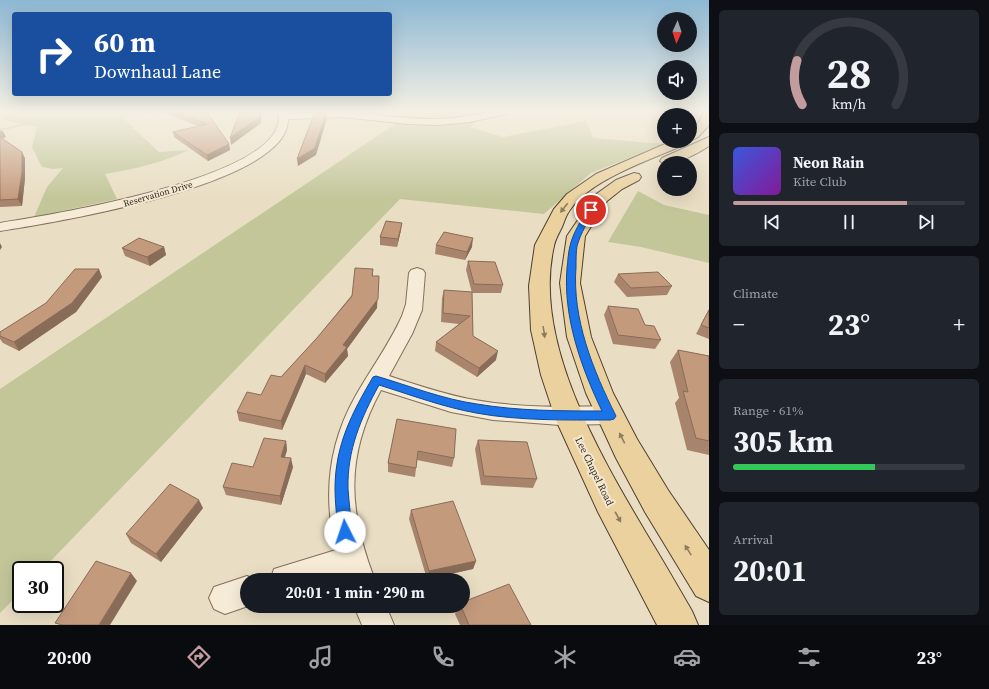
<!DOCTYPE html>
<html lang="en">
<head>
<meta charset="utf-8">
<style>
  body { margin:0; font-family:"Source Serif 4",serif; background:#20242c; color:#f1f3f6; height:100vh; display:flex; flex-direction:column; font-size:15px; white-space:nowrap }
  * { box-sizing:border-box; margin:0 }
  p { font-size:13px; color:#9ea1a6 }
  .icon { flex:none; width:22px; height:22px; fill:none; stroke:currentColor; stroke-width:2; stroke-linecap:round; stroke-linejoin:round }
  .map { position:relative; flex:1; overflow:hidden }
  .sheet { display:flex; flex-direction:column; gap:10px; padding:10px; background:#0d0f14; width:280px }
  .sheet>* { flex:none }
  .banner { position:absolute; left:12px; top:12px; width:380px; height:84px; border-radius:4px; box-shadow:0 4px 16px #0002; background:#1a4fa0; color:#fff; overflow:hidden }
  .needle { width:26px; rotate:183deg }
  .tools { position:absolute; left:657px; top:12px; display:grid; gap:8px }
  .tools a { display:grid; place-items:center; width:40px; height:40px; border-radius:50%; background:#171b24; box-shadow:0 4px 16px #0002; font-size:20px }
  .speed { position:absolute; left:12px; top:561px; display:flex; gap:8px; font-size:20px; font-weight:700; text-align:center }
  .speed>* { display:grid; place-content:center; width:52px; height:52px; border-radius:50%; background:#171b24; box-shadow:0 4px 16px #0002; line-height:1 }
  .speed .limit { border:2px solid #111; border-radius:6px; background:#fff; color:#111 }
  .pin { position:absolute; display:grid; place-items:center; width:34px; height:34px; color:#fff; margin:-17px; border:2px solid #fff; border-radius:50%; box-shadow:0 1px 4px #0007 }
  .me { position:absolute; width:44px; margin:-22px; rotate:356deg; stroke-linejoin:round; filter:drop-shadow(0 0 3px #0008) }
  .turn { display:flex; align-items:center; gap:14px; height:84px; padding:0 16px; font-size:18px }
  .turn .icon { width:52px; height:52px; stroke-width:2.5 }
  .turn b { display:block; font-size:28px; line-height:34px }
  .big { font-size:30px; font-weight:700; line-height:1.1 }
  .sheet .widget { flex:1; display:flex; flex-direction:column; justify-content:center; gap:6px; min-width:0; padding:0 14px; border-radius:6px; background:#20242c }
  .sheet .dial { align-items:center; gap:0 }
  .dial svg { height:104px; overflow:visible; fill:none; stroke:#363941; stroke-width:7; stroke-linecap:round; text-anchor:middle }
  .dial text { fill:#f1f3f6; stroke:none }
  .song { display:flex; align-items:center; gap:12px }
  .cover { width:48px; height:48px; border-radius:6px; background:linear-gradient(135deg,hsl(230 70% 55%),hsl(290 70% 35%)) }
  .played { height:4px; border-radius:2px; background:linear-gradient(90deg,#c39c9e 75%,#363941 75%) }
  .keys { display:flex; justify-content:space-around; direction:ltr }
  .heat { display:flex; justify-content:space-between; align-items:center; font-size:22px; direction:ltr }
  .charge { height:6px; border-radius:3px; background:linear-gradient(90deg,#34c759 61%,#363941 0) }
  .trip { position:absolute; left:240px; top:573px; width:230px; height:40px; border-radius:20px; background:#171b24; box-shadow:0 4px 16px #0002; font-weight:700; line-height:40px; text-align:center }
  .menu { display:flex; height:64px; justify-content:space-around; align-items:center; background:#090b0e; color:#9ea1a6 }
  .menu .icon { width:28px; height:28px }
  .menu .active { color:#c39c9e }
  .menu b { font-size:18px; color:#f1f3f6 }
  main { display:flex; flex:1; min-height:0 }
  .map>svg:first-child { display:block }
  .green { fill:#c2c699 }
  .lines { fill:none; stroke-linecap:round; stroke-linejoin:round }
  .minor-casing { stroke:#82705c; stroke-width:2 }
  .major-casing { stroke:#503f30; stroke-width:2 }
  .minor { fill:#f5ebd6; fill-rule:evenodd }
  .major { fill:#ead19e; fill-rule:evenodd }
  .wall { fill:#a9846c }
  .shaded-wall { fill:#896c58 }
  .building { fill:#c49a7d; stroke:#896c58 }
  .oneway { fill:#8e7c5e }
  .route { fill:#1a73e8; stroke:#114b97 }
  .labels { text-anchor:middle; stroke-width:4; stroke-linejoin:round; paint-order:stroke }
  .far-street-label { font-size:9px; fill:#33281e; stroke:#f2e8d2 }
  .street-label { font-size:10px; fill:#33281e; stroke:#f2e8d2 }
</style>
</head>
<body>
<main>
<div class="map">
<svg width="709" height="625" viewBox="0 0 709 625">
  <rect width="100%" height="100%" fill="#e9dec3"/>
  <!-- green -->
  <path class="green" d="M0 112H124L128 115 125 120 159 152 189 150C162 163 134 169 105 174L117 199 34 217 47 187 63 168 53 169 42 167 32 147 37 127 26 125 0 131V129L22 124 1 119Z
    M413 112H487L470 127 503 137 586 121 593 138 665 144 591 173 544 214 400 199 42 570H21V592L0 613V389Z
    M638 191 664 205 709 215V263L641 247 608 242Z"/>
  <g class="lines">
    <!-- minor casing -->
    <g class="minor-casing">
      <path id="minor" d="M278 112H286L287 113C307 113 328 111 348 112 378 114 407 120 437 119 461 119 484 111 507 112L506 114 470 122 438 125 408 124 343 117 288 119C290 185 50 223 0 231V223C44 216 295 177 278 112Z
        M417 268 423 270 425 273 422 310 412 334 389 376C417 385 446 395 475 400 519 408 565 407 610 406L618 409 621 415 618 421 610 424 560 425 493 420 451 412 381 390C345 456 348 511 375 580H345L344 577 334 580H270L274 569 336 550C323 497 328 445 355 397 370 370 389 345 402 316L406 304 409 273 411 270Z
        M247 576 257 580H247L248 606 225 614 214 609 209 598 214 587Z
        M354 606H386L394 625H362Z"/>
    </g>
    <!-- major casing -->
    <g class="major-casing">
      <path id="major" d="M704 112H709V125L698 137 690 141V131L699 122Z
        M709 137V146C695 155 680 163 664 163V164L660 161 662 158Z
        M672 141H688L686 144C653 159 590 179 570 210 566 215 564 222 562 227 559 233 555 240 554 246 532 341 600 455 646 533 662 559 677 585 692 611L698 625H657L598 512 556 420 541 375 531 330 529 286 535 245 554 209 567 194 596 174Z
        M634 173 639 174 641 177 639 180 622 189 607 201 585 236 580 283 591 337 613 393 637 439 668 490 709 550V602L696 596 645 512 616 458 586 393 567 337 560 283 567 236 595 195 616 180Z"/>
    </g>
    <!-- minor -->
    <use href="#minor" class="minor"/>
    <!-- major -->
    <use href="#major" class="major"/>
  </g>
  <!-- wall -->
  <path class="wall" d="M162 112H207L229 144 230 150 208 161 174 137 173 132 198 126Z
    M0 129 6 137 2 138 25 158V178L22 206 0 207Z
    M401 230 397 247 380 245V237Z
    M436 245 472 247 465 260 435 254Z
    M164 247 166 255 150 266 125 256 122 248Z
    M468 261 503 285 501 293H472L466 270Z
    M373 269V276L377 308 347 349 348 356 325 383 306 374 282 430 239 421 237 412 261 395 281 377 316 339Z
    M618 274 672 286 667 295 627 297 614 282Z
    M102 277 76 312 19 351 3 343 0 339V332Z
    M444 290 472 292 473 336 496 360 477 377 435 351 436 342 459 324 441 322 442 298Z
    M608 306 645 325 661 340 655 349 613 344 604 315Z
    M709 309V339L696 334Z
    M678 350 709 356V455L687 450 675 403 679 398 670 362Z
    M397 419 454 458 452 467 417 460 415 477 388 472V463Z
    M478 440 537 479 533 488 481 485 475 449Z
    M286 441 287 450 285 457 293 467 281 505 226 495 223 487 253 467Z
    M203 508 161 562 131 543 126 534Z
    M411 510 476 561 473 569 427 579 409 519Z
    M458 606H463L531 625H460L455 614Z"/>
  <!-- shaded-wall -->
  <path class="shaded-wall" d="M143 112H153L144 114Z
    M260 112H261L262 114 261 117V123L231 145 230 138 259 114Z
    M326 113 327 119 316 155 298 166 297 159Z
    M3 131 6 137 0 139V132Z
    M229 144 230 150 208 161 207 155Z
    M22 152 25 158V178L22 206 18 199Z
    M402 223 401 230 397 247 398 239Z
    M473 238 472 247 465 260 467 252Z
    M0 243 2 247 0 250Z
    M164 247 166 255 150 266 147 257Z
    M99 269 102 277 76 312 19 351 14 342Z
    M379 276 377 308 347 349 348 356 325 383V374L343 345Z
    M498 351 496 360 477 377 479 368Z
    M305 365 306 374 282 430 281 421Z
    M286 441 287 450 282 466 281 457Z
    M291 458 293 467 281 505 280 496Z
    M199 500 203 508 161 562 156 554Z
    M476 561 473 569 427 579 429 571Z
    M131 573 137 581 110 625H99Z"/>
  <!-- building -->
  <path class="building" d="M175 112H207L229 144 207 155 173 132 207 124Z
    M240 112H260L259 114 260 116 230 138Z
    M326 113 315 148 297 159 314 114Z
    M0 137 22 152V172L18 199 0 200Z
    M386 221 402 223 398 239 380 237Z
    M444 232 473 238 467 252 436 245Z
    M139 238 164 247 147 257 122 248Z
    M468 261 495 262 503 285 474 284Z
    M355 268 373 269 372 276H379L378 299 343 345 347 347 325 374 305 365 281 421 237 412 247 392 261 395 271 375 281 377 316 339 352 296Z
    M75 269H99L72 303 14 342 0 336V332L46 303Z
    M658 272 672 286 631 288 618 274Z
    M444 290 472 292 473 336 498 351 479 368 436 342 470 316 443 313Z
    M608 306 638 309 645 325 654 326 661 340 618 335Z
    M709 310V328L701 325Z
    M678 350 709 356V441L696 438 683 391 688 392Z
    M397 419 456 429 454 458 418 451 416 468 388 463Z
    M264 438 286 441 281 457 291 458 280 496 223 487 232 463 253 467Z
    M478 440 527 442 537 479 484 476Z
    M170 484 199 500 156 554 126 534Z
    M453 501 476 561 429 571 411 510Z
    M96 561 131 573 99 625H62L55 623Z
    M509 584 531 625H469L461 606H463V602Z"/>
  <!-- one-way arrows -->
  <defs><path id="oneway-solid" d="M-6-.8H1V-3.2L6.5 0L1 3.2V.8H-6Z"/></defs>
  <g class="oneway">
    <use href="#oneway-solid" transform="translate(564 208) rotate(128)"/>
    <use href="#oneway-solid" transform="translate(544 332) rotate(81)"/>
    <use href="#oneway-solid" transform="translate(622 438) rotate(-117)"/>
    <use href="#oneway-solid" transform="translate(618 517) rotate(61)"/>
    <use href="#oneway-solid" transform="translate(688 550) rotate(-122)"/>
  </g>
  <!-- sky -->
  <linearGradient id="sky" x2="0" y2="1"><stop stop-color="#8db8d4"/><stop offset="0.56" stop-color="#f5f0e4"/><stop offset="1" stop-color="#f5f0e4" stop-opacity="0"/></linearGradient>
  <rect width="709" height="199" fill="url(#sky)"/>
  <!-- route -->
  <path class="route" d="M589 208 594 210C588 222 581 232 577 246 576 252 576 260 576 267 572 319 593 370 616 416L614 419 610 420C566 420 520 421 476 413 443 407 411 395 379 385 361 418 347 450 348 489 349 503 351 517 352 532L350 537 345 539 340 537 338 532C337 517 335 503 335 489 335 445 352 413 373 377L376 376C410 386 442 399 477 404 518 411 561 411 602 411 581 367 563 317 567 268 568 261 568 253 570 246 573 233 581 220 589 208Z"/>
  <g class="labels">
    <!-- far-street labels -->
    <g class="far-street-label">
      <text transform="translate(158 194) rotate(-16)" y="3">Reservation Drive</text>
    </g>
    <!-- street labels -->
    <g class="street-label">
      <text transform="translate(595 471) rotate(64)" y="4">Lee Chapel Road</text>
    </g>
  </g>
</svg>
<div class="tools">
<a><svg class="needle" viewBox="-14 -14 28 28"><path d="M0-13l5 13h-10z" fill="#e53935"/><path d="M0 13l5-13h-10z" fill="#9ea1a6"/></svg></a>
<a><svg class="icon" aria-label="sound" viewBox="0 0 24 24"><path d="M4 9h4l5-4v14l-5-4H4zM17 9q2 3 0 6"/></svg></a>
<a>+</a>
<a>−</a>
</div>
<div class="speed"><div class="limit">30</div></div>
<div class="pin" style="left:591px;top:210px;background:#d93025"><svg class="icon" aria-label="arrive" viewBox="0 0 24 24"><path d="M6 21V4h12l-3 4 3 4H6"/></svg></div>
<svg class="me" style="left:345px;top:532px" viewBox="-20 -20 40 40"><circle r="19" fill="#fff"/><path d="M0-13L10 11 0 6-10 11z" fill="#1a73e8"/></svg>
<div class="trip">20:01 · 1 min · 290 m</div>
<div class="banner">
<div class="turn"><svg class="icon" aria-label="right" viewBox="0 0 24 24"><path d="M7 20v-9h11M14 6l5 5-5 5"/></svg><div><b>60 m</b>Downhaul Lane</div></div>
</div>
</div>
<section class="sheet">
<div class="widget dial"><svg viewBox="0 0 100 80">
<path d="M14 69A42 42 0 1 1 86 69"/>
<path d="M14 69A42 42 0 0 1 10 35" stroke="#c39c9e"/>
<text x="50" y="56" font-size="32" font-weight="700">28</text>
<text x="50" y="72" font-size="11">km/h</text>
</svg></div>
<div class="widget">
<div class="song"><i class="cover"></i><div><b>Neon Rain</b><p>Kite Club</p></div></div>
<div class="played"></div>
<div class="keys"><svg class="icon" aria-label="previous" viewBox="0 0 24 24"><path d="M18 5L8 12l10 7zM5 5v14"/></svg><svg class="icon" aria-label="pause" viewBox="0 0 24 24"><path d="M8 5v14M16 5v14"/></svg><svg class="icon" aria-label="next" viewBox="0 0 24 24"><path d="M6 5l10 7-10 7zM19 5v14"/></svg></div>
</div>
<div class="widget"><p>Climate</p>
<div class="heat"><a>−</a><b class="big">23°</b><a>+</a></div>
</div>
<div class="widget"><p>Range · 61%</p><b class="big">305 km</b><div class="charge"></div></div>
<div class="widget"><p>Arrival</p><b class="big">20:01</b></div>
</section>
</main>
<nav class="menu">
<b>20:00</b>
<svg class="icon active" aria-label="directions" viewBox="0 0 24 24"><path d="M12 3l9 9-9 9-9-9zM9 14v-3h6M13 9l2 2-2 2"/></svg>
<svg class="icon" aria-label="music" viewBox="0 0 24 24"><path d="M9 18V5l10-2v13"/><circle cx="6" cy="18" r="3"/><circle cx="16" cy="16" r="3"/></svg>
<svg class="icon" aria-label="phone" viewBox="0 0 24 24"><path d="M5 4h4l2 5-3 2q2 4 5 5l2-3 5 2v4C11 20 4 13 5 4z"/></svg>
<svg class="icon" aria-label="climate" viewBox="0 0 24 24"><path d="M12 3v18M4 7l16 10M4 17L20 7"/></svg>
<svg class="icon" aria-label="car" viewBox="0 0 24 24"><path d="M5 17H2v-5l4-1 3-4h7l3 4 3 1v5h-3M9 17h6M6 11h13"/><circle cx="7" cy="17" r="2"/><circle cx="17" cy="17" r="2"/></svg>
<svg class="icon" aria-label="filters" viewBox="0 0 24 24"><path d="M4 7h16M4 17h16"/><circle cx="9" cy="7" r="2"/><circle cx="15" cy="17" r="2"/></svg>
<b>23°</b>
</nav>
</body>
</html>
